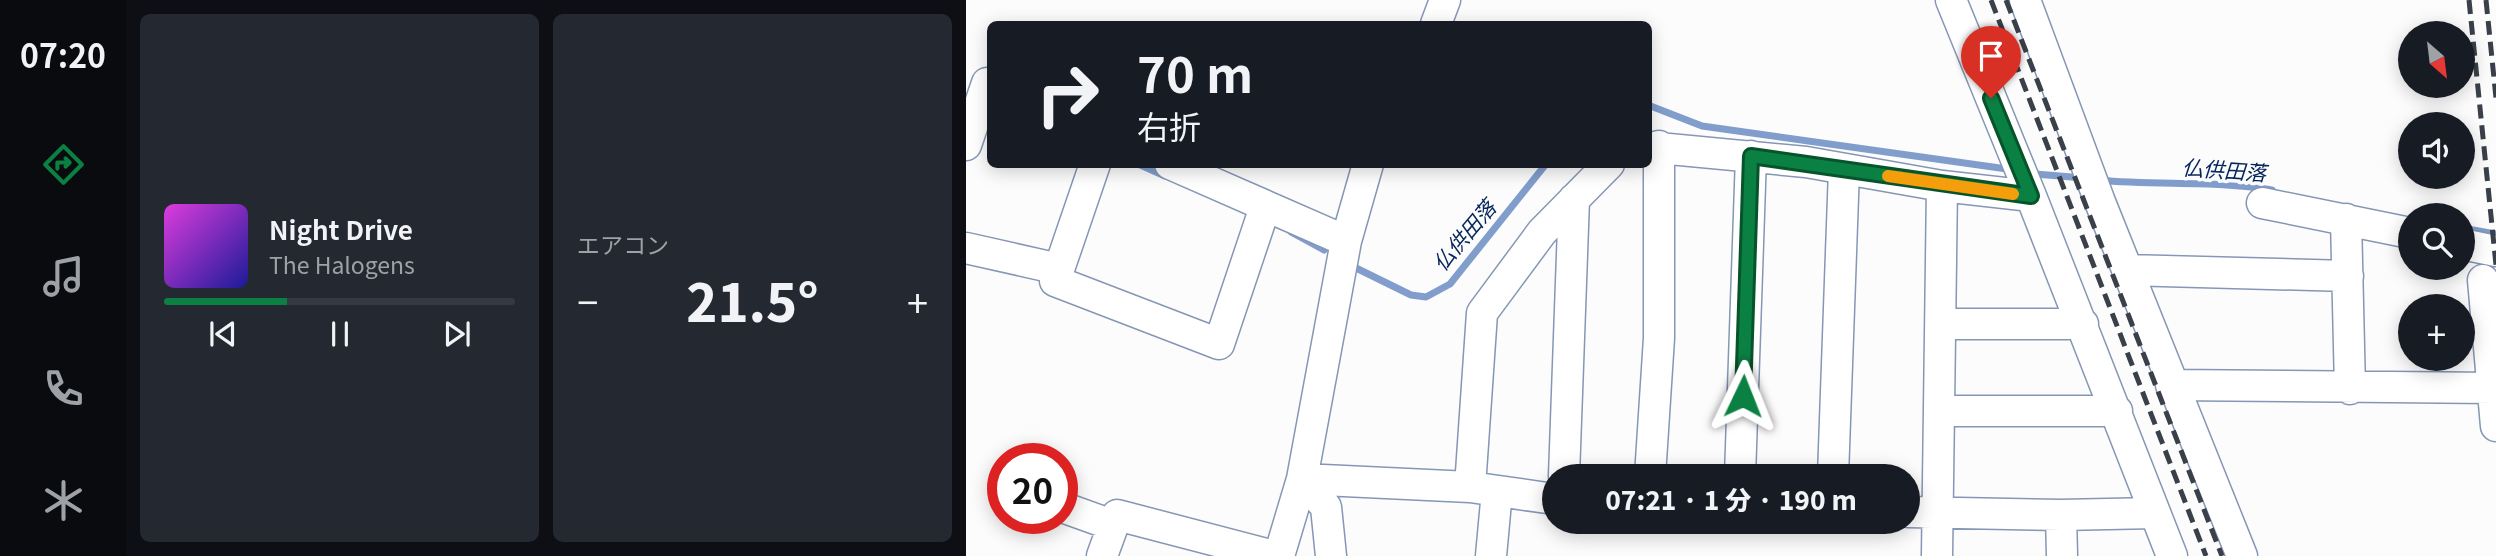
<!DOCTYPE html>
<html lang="ja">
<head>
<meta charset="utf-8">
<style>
  body { margin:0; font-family:Georgia,"Noto Sans JP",serif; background:#242831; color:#f1f3f6; height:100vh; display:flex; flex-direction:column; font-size:26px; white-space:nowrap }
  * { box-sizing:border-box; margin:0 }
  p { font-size:23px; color:#9ea1a6 }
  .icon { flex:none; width:38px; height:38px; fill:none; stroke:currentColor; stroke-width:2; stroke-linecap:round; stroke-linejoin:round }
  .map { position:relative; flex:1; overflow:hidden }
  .panel { display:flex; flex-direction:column; gap:14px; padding:14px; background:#0d0f14; width:840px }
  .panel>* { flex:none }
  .guide { position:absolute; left:21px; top:21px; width:665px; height:147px; border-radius:10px; box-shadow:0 4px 18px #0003; background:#171b24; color:#f1f3f6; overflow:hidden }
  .needle { width:46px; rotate:152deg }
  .tools { position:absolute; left:1432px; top:21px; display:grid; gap:14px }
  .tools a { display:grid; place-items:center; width:77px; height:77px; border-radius:50%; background:#171b24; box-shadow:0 4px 18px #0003; font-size:35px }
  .speed { position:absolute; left:21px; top:443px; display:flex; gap:14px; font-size:35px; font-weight:700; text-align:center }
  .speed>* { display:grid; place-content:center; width:91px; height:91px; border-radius:50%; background:#171b24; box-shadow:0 4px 18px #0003; line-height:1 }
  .speed .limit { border:10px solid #d22; background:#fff; color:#111 }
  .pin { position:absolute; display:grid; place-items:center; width:60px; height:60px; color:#fff; margin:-72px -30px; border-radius:50% 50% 50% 0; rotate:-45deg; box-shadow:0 0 7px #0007 }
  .pin .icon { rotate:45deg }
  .me { position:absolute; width:77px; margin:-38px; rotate:2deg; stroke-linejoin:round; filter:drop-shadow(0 0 5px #0008) }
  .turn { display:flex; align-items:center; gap:24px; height:147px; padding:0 35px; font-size:32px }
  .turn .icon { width:91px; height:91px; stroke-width:2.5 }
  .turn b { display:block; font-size:49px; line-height:60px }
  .big { font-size:52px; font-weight:800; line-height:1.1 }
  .panel .tile { flex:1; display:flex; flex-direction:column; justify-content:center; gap:10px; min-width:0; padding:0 24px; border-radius:10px; background:#242831 }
  .song { display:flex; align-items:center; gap:21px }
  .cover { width:84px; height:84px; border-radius:10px; background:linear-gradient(135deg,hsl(300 70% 55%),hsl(240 70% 35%)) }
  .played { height:7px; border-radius:4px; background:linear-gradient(90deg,#0b8043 35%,#363941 35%) }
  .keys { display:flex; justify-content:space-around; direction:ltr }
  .heat { display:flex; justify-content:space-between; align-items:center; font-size:38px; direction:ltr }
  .panel .tiles { flex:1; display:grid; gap:14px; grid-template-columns:repeat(2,1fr) }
  .trip { position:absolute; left:576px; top:464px; width:378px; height:70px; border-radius:35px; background:#171b24; box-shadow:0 4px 18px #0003; font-weight:800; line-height:70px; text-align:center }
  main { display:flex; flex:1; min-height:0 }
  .menu { display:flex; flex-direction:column; width:126px; justify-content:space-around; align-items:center; background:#090b0e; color:#9ea1a6 }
  .menu .icon { width:49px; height:49px }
  .menu .on { color:#0b8043 }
  .menu b { font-size:32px; color:#f1f3f6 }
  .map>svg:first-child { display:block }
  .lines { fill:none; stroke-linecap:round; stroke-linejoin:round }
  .stream { stroke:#819dcc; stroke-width:7 }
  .minor-casing { stroke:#8597b4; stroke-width:33 }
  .minor { stroke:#fff; stroke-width:30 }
  .rail { stroke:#3a4049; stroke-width:5; stroke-dasharray:14 7; stroke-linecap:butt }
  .route-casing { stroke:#07532c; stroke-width:18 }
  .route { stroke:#0b8043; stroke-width:12 }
  .slow { stroke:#f59e0b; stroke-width:12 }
  .labels { text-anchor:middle; stroke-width:7; stroke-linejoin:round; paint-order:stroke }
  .water-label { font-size:21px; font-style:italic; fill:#05255c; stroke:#fcfcfc }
</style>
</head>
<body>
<main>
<nav class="menu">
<b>07:20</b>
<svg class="icon on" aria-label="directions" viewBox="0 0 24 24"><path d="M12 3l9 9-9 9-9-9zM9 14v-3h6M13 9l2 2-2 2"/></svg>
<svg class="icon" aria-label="music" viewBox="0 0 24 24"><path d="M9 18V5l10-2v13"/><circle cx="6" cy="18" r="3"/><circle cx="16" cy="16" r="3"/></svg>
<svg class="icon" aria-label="phone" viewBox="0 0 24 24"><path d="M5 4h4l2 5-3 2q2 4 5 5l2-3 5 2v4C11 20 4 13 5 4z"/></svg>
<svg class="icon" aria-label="climate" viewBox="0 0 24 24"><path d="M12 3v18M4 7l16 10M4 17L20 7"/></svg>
</nav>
<section class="panel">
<div class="tiles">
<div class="tile">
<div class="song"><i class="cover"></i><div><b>Night Drive</b><p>The Halogens</p></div></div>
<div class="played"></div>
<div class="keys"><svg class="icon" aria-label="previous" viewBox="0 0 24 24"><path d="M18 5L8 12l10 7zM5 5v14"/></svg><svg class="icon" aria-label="pause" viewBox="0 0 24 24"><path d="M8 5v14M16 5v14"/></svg><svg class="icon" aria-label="next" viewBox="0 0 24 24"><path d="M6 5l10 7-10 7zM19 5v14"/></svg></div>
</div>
<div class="tile"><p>エアコン</p>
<div class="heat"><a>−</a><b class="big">21.5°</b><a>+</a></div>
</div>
</div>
</section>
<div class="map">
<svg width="1530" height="556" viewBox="0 0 1530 556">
  <rect width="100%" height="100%" fill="#fcfcfc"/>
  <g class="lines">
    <!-- stream -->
    <path class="stream" d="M682 105 736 126 1041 169
      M172 164 199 176
      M1069 174 1118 178
      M1133 180C1190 186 1249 180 1306 190
      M1496 228 1530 234
      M325 232 358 250
      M390 268 445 295 460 297 484 284 580 164"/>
    <!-- minor casing -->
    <g class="minor-casing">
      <path id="minor" d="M985 0 1065 196
        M1059 0 1134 202 1276 556
        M470 24 479 0
        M0 145 21 83
        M682 147 840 162 976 186 1065 196 1206 556
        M129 164 89 281 253 344 299 207
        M204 164 380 241
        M1296 203 1444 233
        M1380 219 1384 389
        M1496 244 1530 251
        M0 248 93 269
        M1161 270 1382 276
        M1517 280 1530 426
        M976 324H1117
        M1205 385 1527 388
        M975 411H1151
        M598 476 608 199
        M684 476 693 338V146
        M774 476 785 156
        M867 476 878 169
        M336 479 504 487 588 499
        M336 479 360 507 365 556
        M504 487 516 313 576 232 643 164
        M96 507 146 525
        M942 512 1095 515 1189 513
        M1095 515 1096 556
        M136 556 151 515 308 556
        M313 556 336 479 380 241 402 164
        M525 556 531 491
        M971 556 976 186"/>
    </g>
    <!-- minor -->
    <use href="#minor" class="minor"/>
    <!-- rail -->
    <path class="rail" d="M1025 0 1240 556
      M1040 0 1256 556
      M1503 0 1530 265
      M1520 0 1530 98"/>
  </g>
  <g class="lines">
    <!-- route casing -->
    <g class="route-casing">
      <path id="route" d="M777 396 785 156 1065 196 1025 98"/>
    </g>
    <!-- route -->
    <use href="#route" class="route"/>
    <!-- slow -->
    <path class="slow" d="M922 176 1047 194"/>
  </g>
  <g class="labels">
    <!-- water labels -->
    <g class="water-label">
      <text transform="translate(1258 171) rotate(4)" y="7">仏供田落</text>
      <text transform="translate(499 236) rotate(-50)" y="7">仏供田落</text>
    </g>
  </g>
</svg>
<div class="tools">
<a><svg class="needle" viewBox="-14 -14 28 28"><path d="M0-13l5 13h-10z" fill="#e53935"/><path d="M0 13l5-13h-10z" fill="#9ea1a6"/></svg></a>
<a><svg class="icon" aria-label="sound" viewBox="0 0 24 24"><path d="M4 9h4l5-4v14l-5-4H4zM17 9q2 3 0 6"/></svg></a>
<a><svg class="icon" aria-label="search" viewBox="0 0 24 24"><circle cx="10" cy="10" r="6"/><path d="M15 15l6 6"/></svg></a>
<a>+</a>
</div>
<div class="speed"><div class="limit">20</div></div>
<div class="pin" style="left:1025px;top:98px;background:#d93025"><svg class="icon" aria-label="arrive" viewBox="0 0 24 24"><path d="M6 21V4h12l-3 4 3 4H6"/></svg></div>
<svg class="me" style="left:777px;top:396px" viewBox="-20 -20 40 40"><path d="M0-17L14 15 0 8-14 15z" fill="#0b8043" stroke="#fff" stroke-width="4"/></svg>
<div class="trip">07:21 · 1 分 · 190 m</div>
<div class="guide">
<div class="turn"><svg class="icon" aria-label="right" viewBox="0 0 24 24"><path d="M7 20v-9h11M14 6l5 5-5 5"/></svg><div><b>70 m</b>右折</div></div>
</div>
</div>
</main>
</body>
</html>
